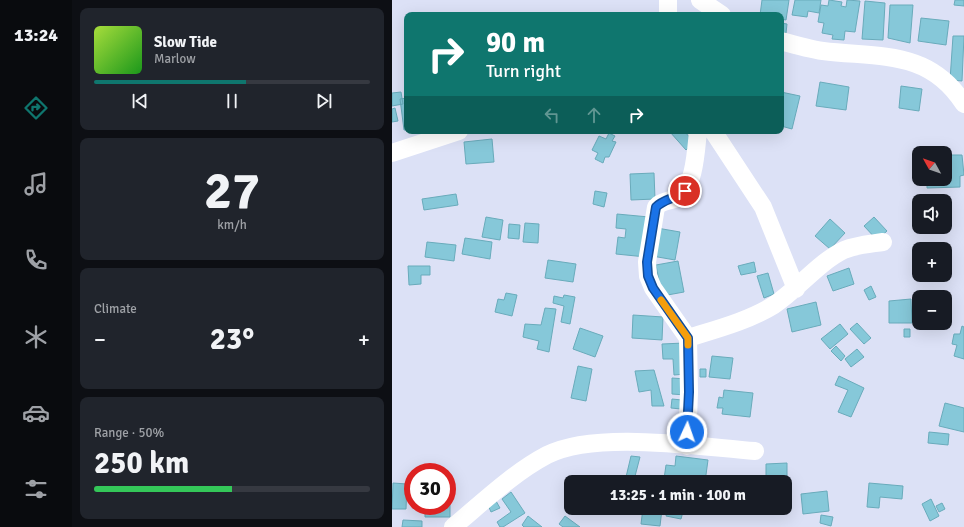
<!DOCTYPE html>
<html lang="en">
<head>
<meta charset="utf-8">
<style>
  body { margin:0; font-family:Signika,sans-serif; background:#20242c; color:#f1f3f6; height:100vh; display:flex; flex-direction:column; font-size:15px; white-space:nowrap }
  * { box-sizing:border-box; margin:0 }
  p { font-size:13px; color:#9ea1a6 }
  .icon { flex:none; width:22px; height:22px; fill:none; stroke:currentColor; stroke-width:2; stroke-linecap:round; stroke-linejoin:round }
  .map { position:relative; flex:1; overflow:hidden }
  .details { display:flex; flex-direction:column; gap:8px; padding:8px; background:#0d0f14; width:320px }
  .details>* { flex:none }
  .hud { position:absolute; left:12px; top:12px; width:380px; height:122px; border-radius:8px; box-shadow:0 4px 16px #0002; background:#0f766e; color:#fff; overflow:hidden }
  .needle { width:26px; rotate:310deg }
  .fabs { position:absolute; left:520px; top:146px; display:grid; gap:8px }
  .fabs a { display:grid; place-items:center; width:40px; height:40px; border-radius:8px; background:#171b24; box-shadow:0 4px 16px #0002; font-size:20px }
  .speed { position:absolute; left:12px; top:463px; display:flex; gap:8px; font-size:20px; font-weight:700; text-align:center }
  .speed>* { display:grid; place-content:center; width:52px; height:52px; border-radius:50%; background:#171b24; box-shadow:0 4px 16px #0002; line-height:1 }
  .speed .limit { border:6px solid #d22; background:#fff; color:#111 }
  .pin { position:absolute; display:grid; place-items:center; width:34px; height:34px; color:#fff; margin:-17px; border:2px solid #fff; border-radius:50%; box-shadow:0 1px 4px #0007 }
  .me { position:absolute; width:44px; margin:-22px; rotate:3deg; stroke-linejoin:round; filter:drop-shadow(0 0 3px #0008) }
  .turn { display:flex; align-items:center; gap:14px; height:84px; padding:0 16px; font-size:18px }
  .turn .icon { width:52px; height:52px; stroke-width:2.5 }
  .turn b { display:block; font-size:28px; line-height:34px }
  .lanes { display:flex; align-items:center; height:38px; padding:0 16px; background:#0003; justify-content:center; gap:20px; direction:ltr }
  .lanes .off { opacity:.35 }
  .big { font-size:30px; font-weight:700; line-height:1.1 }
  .details .widget { flex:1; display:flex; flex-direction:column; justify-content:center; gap:6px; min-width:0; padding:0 14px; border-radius:8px; background:#20242c }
  .details .dial { align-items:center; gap:0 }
  .dial b { font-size:52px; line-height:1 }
  .song { display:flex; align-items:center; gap:12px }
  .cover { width:48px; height:48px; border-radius:6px; background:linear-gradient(135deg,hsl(80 70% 55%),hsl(120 70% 35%)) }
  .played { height:4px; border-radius:2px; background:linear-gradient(90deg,#0f766e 55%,#363941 55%) }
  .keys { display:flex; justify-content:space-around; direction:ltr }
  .heat { display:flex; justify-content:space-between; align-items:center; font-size:22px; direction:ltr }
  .charge { height:6px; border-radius:3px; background:linear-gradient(90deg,#34c759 50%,#363941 0) }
  .trip { position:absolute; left:172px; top:475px; width:228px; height:40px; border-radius:8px; background:#171b24; box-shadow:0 4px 16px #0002; font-weight:700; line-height:40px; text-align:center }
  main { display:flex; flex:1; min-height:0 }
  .menu { display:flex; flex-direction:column; width:72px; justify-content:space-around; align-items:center; background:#090b0e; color:#9ea1a6 }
  .menu .icon { width:28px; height:28px }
  .menu .current { color:#0f766e }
  .menu b { font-size:18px; color:#f1f3f6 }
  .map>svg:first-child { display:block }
  .building { fill:#86c8d9; stroke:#69abbb }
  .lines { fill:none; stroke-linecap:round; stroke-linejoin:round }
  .street { stroke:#fff; stroke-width:18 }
  .route-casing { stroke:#114b97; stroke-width:10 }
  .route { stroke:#1a73e8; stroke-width:7 }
  .slow { stroke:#f59e0b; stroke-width:7 }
</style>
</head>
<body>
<main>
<nav class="menu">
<b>13:24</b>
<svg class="icon current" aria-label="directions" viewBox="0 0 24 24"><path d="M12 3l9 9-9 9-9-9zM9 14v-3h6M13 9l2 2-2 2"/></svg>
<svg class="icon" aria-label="music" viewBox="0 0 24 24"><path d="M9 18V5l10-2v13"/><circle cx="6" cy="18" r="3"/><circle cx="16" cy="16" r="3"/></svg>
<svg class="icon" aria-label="phone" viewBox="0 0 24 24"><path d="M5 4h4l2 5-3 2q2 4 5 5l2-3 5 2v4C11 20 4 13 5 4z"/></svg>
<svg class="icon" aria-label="climate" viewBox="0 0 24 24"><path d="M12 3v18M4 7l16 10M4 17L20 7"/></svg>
<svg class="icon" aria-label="car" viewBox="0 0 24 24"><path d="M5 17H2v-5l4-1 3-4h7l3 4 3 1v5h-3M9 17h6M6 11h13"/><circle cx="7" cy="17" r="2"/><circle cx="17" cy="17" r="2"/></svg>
<svg class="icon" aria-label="filters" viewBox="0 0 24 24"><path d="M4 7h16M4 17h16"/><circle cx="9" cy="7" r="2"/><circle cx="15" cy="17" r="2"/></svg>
</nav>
<section class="details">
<div class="widget">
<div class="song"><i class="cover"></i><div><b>Slow Tide</b><p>Marlow</p></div></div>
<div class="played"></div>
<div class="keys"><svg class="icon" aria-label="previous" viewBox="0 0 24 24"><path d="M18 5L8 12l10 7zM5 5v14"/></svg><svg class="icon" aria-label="pause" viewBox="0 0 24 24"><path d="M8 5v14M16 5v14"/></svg><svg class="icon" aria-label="next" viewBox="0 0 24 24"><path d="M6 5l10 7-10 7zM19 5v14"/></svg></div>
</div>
<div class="widget dial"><b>27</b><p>km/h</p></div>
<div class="widget"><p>Climate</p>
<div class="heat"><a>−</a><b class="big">23°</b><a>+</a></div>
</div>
<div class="widget"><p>Range · 50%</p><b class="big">250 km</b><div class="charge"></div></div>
</section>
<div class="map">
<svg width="572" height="527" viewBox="0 0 572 527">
  <rect width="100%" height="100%" fill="#dce1f6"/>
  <!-- building -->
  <path class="building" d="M370 0H397L394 20 389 19V15H368Z
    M403 0H429L427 13 416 11 415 17 400 15Z
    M437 0 450 2 449 6 454 7 455 0 468 1 463 32 453 31 452 40 440 39 441 35 430 33 432 23 426 22 429 5 436 6Z
    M563 0H572V6L562 5Z
    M473 1 493 3 491 40 470 39Z
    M498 5H521L518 43 496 38Z
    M529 18 557 21 554 45 526 41Z
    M389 23 395 24 394 33 389 32Z
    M561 36H572L570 81 558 80Z
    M428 82 457 87 454 110 424 106Z
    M509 86 530 89 527 111 507 108Z
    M9 92 11 104 0 106V93Z
    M389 92 408 96 400 129 389 126Z
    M15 98V130H12L8 99Z
    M3 108 6 121 0 122V109Z
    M279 131H292L302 142 294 150 278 132Z
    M217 133 223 136 220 141 224 142 217 157H213L211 163 203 159 206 153 200 150 207 136 214 139Z
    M100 139 102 162 74 164 72 142Z
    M553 155H570L572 175 568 176V187L535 188V179H553Z
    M262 173 263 199 239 200 238 174Z
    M203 191 215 193 212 207 201 204Z
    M64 194 66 205 32 210 30 199Z
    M225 214 257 217 254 257 224 254 226 237 233 238 234 229 224 228Z
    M94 217 111 220 108 240 90 237Z
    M482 217 495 231 485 240 472 226Z
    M438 219 453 233 438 249 423 236Z
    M133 223 147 224 146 243 131 242Z
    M117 224 128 225 127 239 116 238Z
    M265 228 288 232 283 260 260 256Z
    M73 238 100 242 98 259 70 254Z
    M35 242 64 245 62 261 33 257Z
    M156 260 184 264 181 282 153 278Z
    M286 261 292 292 270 296 264 265Z
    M362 262 364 272 349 275 346 266Z
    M16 266H38V275H29V284L17 285Z
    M457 268 462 284 441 291 435 276Z
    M376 273 382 294 372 298 365 276Z
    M479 286 484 297 477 300 472 290Z
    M114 293 125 295 120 316 103 312 106 299 112 300Z
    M172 295 183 297 178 324 169 322 172 306 161 303 162 296 171 298Z
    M519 299 520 323H497V301Z
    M424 302 429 325 400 332 395 309Z
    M153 308 164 309 157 352 145 349 147 341 131 337 133 324 149 325Z
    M241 315 271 317 270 340 240 338Z
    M465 323 479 338 472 344 458 329Z
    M448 324 456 334 438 349 429 339Z
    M570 326 572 327V359L562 356 565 345 560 344 562 334H568Z
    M188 328 211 336 203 357 181 349Z
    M512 329H518V337H512Z
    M292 343 294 374 282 375 281 359H271L270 344Z
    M444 346 453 356 449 361 439 351Z
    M465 349 472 357 459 367 453 359Z
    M320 356 341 358 338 379 317 377Z
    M186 366 200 369 194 401 179 398Z
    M308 369H314V377H308Z
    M262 370 272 406H260L259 390 247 392 243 371Z
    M447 376 472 388 459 417 446 412 456 390 443 385Z
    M280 378 294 379V395L280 394Z
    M332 390 361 393 358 417 330 414 331 408H325L327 397 331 398Z
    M280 399 290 400 289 409 279 408Z
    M553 403 572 408V432L547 426Z
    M537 432 557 434 556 445 536 443Z
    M239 456 248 457 242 480 234 477Z
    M284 456 316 460 313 482H278V479H272L274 465 283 466Z
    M395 463V488H393V482H374V464Z
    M1 483 15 484 14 509H0Z
    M477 483 511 486 510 499 488 497 487 508 475 507Z
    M55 484H58V517H33V506H55Z
    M435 491 437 511 411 514 409 494Z
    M119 492 133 513 111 527H108L105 522 119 512 110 499Z
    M539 499 547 516 538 521 530 504Z
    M104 501 108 508 99 512 96 505Z
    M550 503 553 509 547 512 544 506Z
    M251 508 270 509 268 526 249 524Z
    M276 508H292L289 519 274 516Z
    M429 515 441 517 439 526 428 523Z
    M136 516 150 527H132L130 525Z
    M173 516 188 527H171L167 524Z
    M11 520 30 521V527H10Z"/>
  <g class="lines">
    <!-- street -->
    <path class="street" d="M308 0 330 15
      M276 15V0
      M389 41C403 45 417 49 431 51 487 58 537 49 572 104
      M321 131 371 207 404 289
      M0 153 67 131
      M296 338C325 329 356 321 382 305 406 289 427 262 452 250 464 245 478 244 491 242
      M295 446 297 392 296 338 261 288 256 276 255 262 264 207C270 200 278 202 286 197 303 187 304 149 306 131
      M61 527C91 502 121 473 155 455 204 430 308 447 363 451"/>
  </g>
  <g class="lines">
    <!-- route casing -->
    <g class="route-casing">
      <path id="route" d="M293 191C283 199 272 199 264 207L255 262 256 276 261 288 296 338 297 392 295 432"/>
    </g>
    <!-- route -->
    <use href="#route" class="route"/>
    <!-- slow -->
    <path class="slow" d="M269 300 296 338V345"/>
  </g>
</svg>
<div class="fabs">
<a><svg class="needle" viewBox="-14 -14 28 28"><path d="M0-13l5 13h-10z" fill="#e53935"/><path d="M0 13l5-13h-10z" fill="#9ea1a6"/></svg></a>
<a><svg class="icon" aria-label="sound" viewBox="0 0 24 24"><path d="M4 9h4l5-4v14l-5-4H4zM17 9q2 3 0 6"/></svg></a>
<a>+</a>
<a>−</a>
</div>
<div class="speed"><div class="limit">30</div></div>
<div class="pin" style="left:293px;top:191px;background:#d93025"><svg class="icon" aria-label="arrive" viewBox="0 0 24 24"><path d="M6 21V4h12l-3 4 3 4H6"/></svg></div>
<svg class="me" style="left:295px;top:432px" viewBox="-20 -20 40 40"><circle r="17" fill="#1a73e8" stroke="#fff" stroke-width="3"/><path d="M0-11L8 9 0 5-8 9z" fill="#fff"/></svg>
<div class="trip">13:25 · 1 min · 100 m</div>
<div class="hud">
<div class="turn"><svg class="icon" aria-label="right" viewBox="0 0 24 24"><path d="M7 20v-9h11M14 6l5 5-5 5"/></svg><div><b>90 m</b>Turn right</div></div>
<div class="lanes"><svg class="icon off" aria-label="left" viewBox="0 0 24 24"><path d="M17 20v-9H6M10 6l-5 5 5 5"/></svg><svg class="icon off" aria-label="ahead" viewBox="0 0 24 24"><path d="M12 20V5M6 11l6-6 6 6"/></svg><svg class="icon" aria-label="right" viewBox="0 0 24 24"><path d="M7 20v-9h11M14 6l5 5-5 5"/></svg></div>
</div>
</div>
</main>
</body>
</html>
